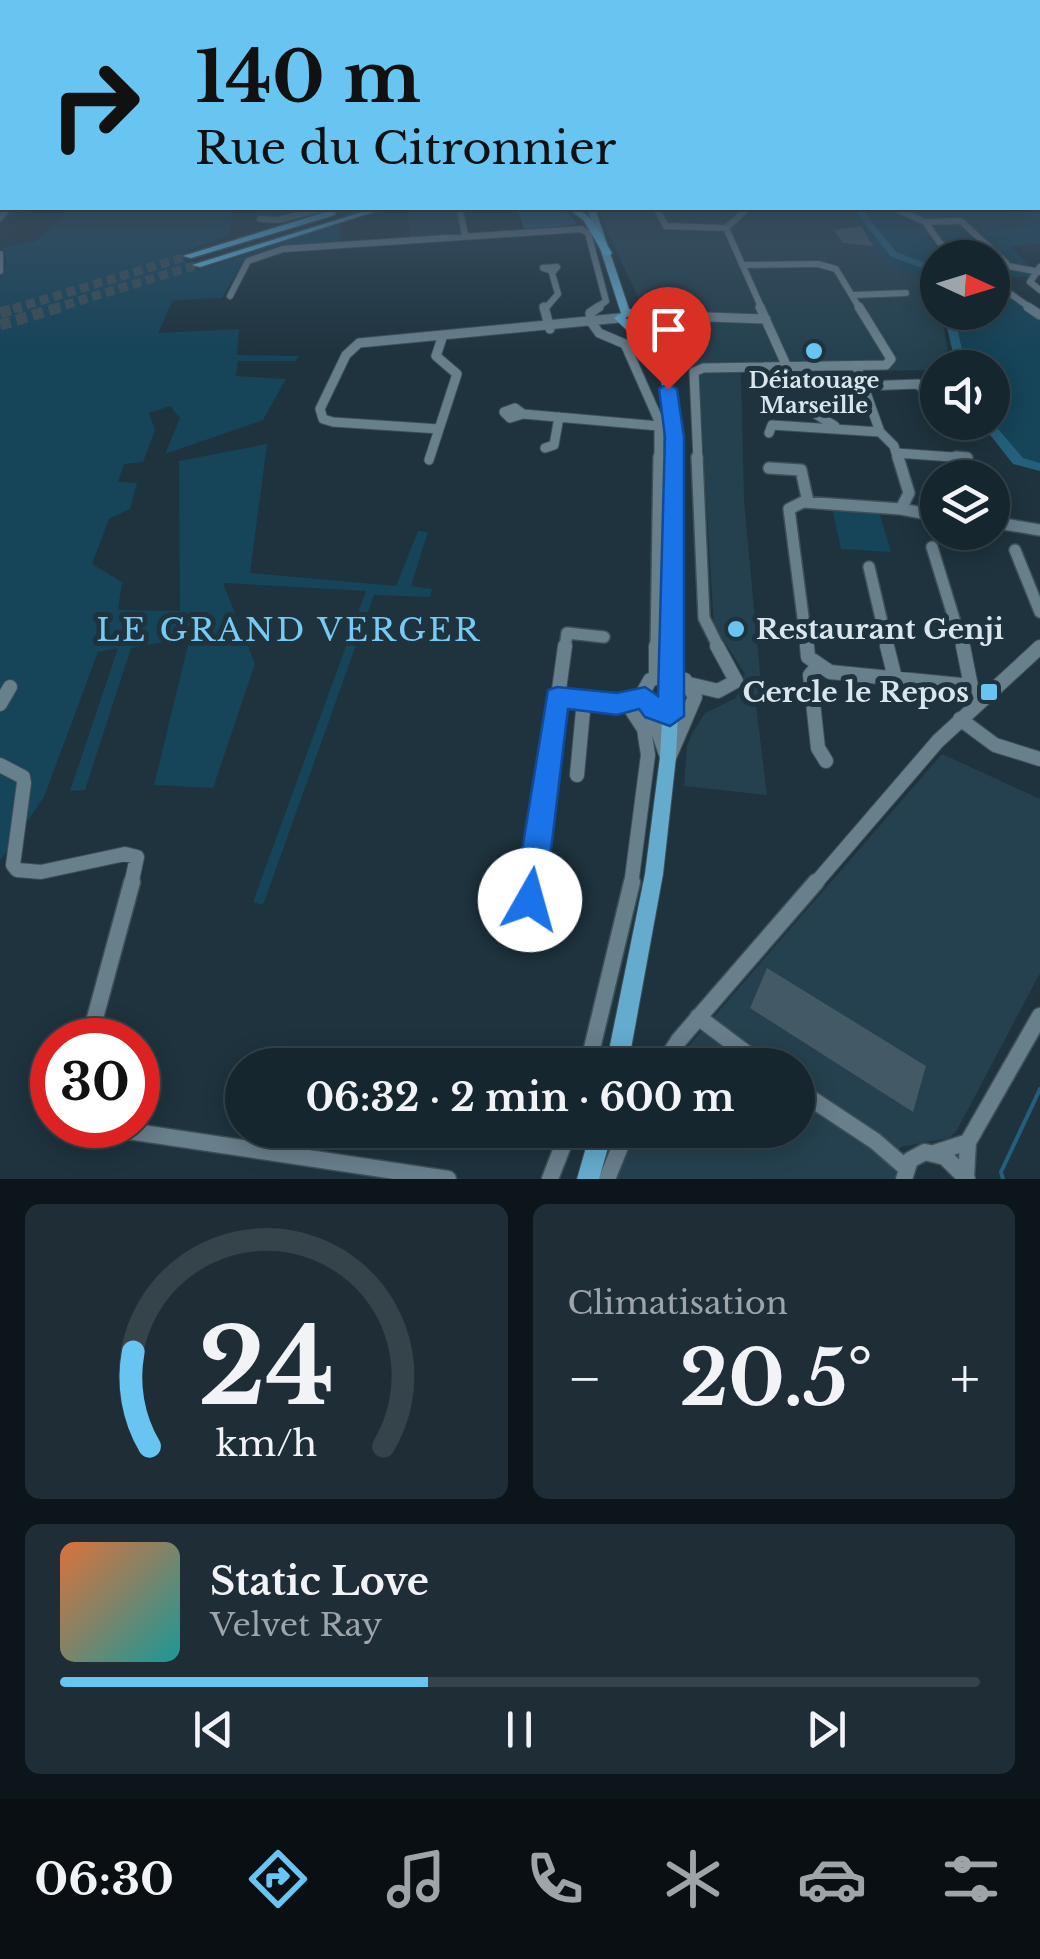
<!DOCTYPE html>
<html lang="fr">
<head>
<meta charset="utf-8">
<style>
  body { margin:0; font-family:"Libre Baskerville",serif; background:#1f2e36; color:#f1f3f6; height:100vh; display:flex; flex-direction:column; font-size:38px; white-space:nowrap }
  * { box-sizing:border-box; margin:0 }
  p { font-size:32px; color:#9ea5aa }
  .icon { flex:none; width:55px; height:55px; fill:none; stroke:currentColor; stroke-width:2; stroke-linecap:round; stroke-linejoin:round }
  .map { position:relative; height:1179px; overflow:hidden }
  .drawer { display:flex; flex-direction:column; gap:25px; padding:25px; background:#0c1519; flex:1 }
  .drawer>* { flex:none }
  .guide { position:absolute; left:0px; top:0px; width:1040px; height:210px; box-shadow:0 5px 25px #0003,0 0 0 2px #35434a; background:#68c4f0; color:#111; overflow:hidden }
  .needle { width:65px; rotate:94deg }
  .fabs { position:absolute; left:920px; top:240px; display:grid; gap:20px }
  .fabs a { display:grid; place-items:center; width:90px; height:90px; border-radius:50%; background:#16262e; box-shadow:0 5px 25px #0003,0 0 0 2px #35434a; font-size:50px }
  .speed { position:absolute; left:30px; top:1018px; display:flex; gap:20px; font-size:50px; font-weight:700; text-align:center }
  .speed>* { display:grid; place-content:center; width:130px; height:130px; border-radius:50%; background:#16262e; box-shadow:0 5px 25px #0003,0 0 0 2px #35434a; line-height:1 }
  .speed .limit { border:15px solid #d22; background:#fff; color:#111 }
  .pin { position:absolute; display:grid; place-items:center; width:85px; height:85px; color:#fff; margin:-102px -42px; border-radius:50% 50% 50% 0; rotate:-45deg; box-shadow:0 0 10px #0007 }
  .pin .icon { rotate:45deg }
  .me { position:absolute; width:110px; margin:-55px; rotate:7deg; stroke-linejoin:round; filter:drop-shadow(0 0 8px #0008) }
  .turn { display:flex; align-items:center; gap:35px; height:210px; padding:0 30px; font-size:45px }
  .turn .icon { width:130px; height:130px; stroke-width:2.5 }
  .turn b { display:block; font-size:70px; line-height:85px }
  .big { font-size:75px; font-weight:700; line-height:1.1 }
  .drawer .tile { flex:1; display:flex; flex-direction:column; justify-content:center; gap:15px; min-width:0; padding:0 35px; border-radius:15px; background:#1f2e36 }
  .drawer .dial { align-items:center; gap:0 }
  .dial svg { height:260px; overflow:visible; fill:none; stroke:#35434a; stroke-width:7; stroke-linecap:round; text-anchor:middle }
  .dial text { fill:#f1f3f6; stroke:none }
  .song { display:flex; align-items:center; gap:30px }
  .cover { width:120px; height:120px; border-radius:15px; background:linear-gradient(135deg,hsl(20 70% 55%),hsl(180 70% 35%)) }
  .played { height:10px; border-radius:5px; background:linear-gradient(90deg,#68c4f0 40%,#35434a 40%) }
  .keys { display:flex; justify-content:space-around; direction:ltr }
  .heat { display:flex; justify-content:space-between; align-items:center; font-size:55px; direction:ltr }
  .drawer .tiles { flex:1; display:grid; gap:25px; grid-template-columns:1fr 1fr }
  .tile:last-child { grid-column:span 2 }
  .trip { position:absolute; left:225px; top:1048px; width:590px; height:100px; border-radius:50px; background:#16262e; box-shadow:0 5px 25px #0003,0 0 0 2px #35434a; font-weight:700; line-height:100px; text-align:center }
  .tabs { display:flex; height:160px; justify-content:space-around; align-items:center; background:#090f12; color:#9ea5aa }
  .tabs .icon { width:70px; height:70px }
  .tabs .current { color:#68c4f0 }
  .tabs b { font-size:45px; color:#f1f3f6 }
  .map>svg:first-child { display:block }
  .built { fill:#25414f }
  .green { fill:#164459 }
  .water { fill:#24607b }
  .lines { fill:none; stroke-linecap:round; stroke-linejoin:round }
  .stream { stroke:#24607b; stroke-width:4 }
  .river { fill:#24607b; fill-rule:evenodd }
  .building { fill:#435965 }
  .highway-tunnel-far1 { stroke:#3a4e58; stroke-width:9; stroke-dasharray:9 5; stroke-linecap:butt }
  .highway-tunnel { stroke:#3a4e58; stroke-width:11; stroke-dasharray:11 6; stroke-linecap:butt }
  .minor-far4-casing { stroke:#3d5058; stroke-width:8 }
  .minor-far3-casing { stroke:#3d5058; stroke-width:11 }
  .minor-far2-casing { stroke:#3d5058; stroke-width:14 }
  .minor-far1-casing { stroke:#3d5058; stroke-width:16 }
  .minor-casing { stroke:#3d5058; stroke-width:19 }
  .major-casing { stroke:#3d5058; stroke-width:2 }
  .highway-casing { stroke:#3d5058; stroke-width:3 }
  .minor-far4 { stroke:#687f8c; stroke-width:6 }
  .minor-far3 { stroke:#687f8c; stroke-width:9 }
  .minor-far2 { stroke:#687f8c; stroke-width:11 }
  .minor-far1 { stroke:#687f8c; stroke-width:14 }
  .minor { stroke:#687f8c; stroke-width:16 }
  .major { fill:#64abcd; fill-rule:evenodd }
  .highway { fill:#62c9f9; fill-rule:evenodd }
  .route { fill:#1a73e8; stroke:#114b97; stroke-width:2.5 }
  .poi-dot { fill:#68c4f0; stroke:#1e333e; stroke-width:4 }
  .labels { text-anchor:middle; stroke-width:10; stroke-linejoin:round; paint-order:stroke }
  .far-poi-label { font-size:22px; font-weight:bold; fill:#d9e6ed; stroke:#1e333e }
  .poi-label { font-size:28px; font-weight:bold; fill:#d9e6ed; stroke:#1e333e; text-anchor:start }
  .quarter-label { font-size:32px; letter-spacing:2.5px; fill:#77caf4; stroke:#1e333e }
</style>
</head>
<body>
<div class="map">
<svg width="1040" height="1179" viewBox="0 0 1040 1179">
  <rect width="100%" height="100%" fill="#1e333e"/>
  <!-- built -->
  <path class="built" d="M468 208 464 210 468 235 410 238 407 209Z
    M597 208H848L889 262 937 283 922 292 937 298 938 312 945 313 941 316 948 349 935 370 741 373 744 501 763 705H756L767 795 684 786 687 746 693 732 705 713 736 698 745 674 714 625 698 366H670L656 332 667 325 664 315 641 304Z
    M942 754 1040 799V973L957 1130 949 1138 900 1147 895 1179H613L635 1130H798V1065H672Z"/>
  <!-- green -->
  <path class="green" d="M1038 187 1040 244 1010 246 1033 269 1031 277H997L1001 290 1040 319V466L1019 461 988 423 992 422V368L952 367 961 343 953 319 961 313 992 312V258H938L937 283 886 262 848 208H1038Z
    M70 208H234L228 235 179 254 196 271 340 224V242L279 246 245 258 222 298 173 300 158 333 239 329 237 355 299 356 296 361H238L236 376 286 379 263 420 165 454 180 418 170 406 149 413 155 430 143 462 124 464 118 482 137 483 130 509 109 519 92 564 122 582 118 610 180 611 179 461 267 444 250 573 396 586 418 531 428 532 411 586 432 589 430 597 374 595 263 905 253 902 366 591 223 583 255 664 213 788 154 785 190 637 131 648 85 790 70 791 118 648 98 652 44 797 0 861V278L7 262 3 247 37 241Z
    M832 508 879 512 891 552 841 549Z"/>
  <!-- water -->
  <path class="water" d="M517 208C540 208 564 202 577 224L525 231Z"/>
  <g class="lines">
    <!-- stream -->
    <path class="stream" d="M1003 1179 1001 1172 1040 1089"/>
    <!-- river -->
    <path class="river" d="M853 208H861L896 252 938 268V274L890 256Z
      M952 312H962L956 323 963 353 956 368H945L953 353 946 323Z
      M980 422H992L1023 458 1040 463V471L1013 464Z"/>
  </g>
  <!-- building -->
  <path class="building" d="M861 226 873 246 843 243 834 230Z
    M767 968 926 1066 913 1112 750 1008Z"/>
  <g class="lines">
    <!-- highway-tunnel-far1 -->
    <path class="highway-tunnel-far1" d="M13 309 188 256
      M52 309 197 265"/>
    <!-- highway-tunnel -->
    <path class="highway-tunnel" d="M0 313 21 307
      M0 325 61 307"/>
    <!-- minor-far4 casing -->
    <g class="minor-far4-casing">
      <path id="minor-far4" d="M656 208 666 226 726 228
        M894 208 925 222 961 221 1006 263
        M460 210 465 236
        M0 218 8 208
        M260 219 278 220 326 208
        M925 222 940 243 959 258
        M726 228 762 309
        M726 228 748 208
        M0 254V271
        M992 263 1040 272
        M742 265 818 264 836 269 860 309
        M1040 267 1030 282 1040 290
        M992 281 1032 309
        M853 295 906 293
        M230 296 248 261 283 249 581 229 588 233 606 301 595 309
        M545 309 558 294 552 273 557 267 543 268 552 271"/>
    </g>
    <!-- minor-far3 casing -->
    <g class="minor-far3-casing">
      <path id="minor-far3" d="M544 307 550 329
        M760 307 787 367
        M1028 307 1040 315
        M652 315 766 319
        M592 323 590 313 599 307
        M592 323 599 333 625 344 659 421V460
        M857 367 880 432 894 446 898 460
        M864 386 918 384 938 405
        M515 408 523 414 510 418 504 412Z
        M781 408 809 410 835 426
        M523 414 659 426
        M439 429 333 422 323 419 320 409 346 355 359 343 619 318
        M769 433 772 425 880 432
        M545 448 554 445 559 417
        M896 453 967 458
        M429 460 457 374 436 356 443 335
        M698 460 694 372 703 368 886 365 891 359 859 307"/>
    </g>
    <!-- minor-far2 casing -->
    <g class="minor-far2-casing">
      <path id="minor-far2" d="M697 457 704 618 719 648
        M956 457 967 458
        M769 468 801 470 808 502
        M901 509 938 516
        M992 522 1040 530
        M932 547 963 648
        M1015 550 1040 612
        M869 567 888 648
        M565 648 567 633 604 637
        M656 648 659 457
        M807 648 789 509 803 502 901 509 909 493 898 457"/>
    </g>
    <!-- minor-far1 casing -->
    <g class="minor-far1-casing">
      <path id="minor-far1" d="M807 646 808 657 830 672 971 686 984 697
        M887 646 895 678
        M963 646 971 686
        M817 667 810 675 818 748 826 761
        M667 674 685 680 695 697 668 760 644 691 650 680Z
        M656 676V646
        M689 684 718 691 736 681 717 646
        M557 697 617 704 645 697
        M627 703 644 729 648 755 631 885
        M0 704 10 687
        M960 719 995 745 1040 759
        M0 765 23 777 24 783 13 865 17 870 41 872 125 854 137 857 131 885
        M577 775 584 700
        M532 885 565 646
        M814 885 938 741 1040 647"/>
    </g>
    <!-- minor casing -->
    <g class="minor-casing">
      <path id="minor" d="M532 882 530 900 548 902
        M698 1017 762 1065
        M89 1040 132 882
        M588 1065 632 882
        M663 1065 679 1040 816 882
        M798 1090 875 1141 906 1168
        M88 1125 448 1179
        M934 1153 968 1142
        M966 1177 968 1142 1040 1016
        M550 1179 569 1130
        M607 1179 627 1130
        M904 1179 910 1160 925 1152 945 1157 967 1179"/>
    </g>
    <!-- major casing -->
    <g class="major-casing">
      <path id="major" d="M587 208H595L629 309 657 315 659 321 653 331 658 347 657 349C671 375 677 399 681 429V650L676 757 663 874 628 1065H606L645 874 660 757 666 650 670 429C663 371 657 358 614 318L621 313ZM632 314 648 317 649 321 648 323 634 325 625 318Z
        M591 1130H613L599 1179H577Z"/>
    </g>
    <!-- highway casing -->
    <g class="highway-casing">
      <path id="highway" d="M375 208H386L200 267 192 265Z
        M568 208C591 207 601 236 612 253L610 255H604L584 221Z
        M332 210 336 213 335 215 191 258 183 256Z"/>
    </g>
    <!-- minor-far4 -->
    <use href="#minor-far4" class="minor-far4"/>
    <!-- minor-far3 -->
    <use href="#minor-far3" class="minor-far3"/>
    <!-- minor-far2 -->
    <use href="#minor-far2" class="minor-far2"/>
    <!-- minor-far1 -->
    <use href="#minor-far1" class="minor-far1"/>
    <!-- minor -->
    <use href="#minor" class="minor"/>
    <!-- major -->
    <use href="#major" class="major"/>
    <!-- highway -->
    <use href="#highway" class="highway"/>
  </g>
  <!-- sky -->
  <linearGradient id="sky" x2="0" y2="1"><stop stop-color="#101c22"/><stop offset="0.53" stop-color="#3b5063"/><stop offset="1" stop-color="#3b5063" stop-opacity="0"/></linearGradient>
  <rect width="1040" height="353" fill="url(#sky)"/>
  <!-- route -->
  <path class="route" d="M668 383 677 389 684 437V716L670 726 645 717 639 709 617 715 568 709 545 900 540 911 530 915 519 911 514 900 548 690 557 687 617 693 645 687 658 696 665 437 659 389Z"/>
  <!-- markers -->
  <g class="poi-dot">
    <circle cx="814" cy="351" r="10"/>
    <circle cx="736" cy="629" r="10"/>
    <rect x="979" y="682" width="20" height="20" rx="5"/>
  </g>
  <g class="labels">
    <!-- far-poi labels -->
    <g class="far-poi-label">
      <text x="814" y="388">Déiatouage<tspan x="814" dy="25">Marseille</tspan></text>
    </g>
    <!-- poi labels -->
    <g class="poi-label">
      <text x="756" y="639">Restaurant Genji</text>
      <text x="969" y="702" text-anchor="end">Cercle le Repos</text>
    </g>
    <!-- quarter labels -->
    <g class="quarter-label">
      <text x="289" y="641">LE GRAND VERGER</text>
    </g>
  </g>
</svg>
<div class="fabs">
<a><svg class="needle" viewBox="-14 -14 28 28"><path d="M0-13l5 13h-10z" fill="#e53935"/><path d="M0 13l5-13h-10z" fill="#9ea5aa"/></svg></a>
<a><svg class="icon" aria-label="sound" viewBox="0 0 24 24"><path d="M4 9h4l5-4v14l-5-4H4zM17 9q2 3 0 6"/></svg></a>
<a><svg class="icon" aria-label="layers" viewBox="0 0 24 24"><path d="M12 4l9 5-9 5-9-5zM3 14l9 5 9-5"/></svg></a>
</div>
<div class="speed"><div class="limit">30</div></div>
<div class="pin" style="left:668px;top:389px;background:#d93025"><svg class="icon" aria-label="arrive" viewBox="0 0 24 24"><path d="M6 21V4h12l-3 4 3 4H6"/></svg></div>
<svg class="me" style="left:530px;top:900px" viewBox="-20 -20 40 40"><circle r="19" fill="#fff"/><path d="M0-13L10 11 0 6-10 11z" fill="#1a73e8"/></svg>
<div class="trip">06:32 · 2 min · 600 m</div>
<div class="guide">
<div class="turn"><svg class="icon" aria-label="right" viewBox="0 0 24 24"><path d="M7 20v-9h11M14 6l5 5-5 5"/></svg><div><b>140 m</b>Rue du Citronnier</div></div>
</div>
</div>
<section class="drawer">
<div class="tiles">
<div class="tile dial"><svg viewBox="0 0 100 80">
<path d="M14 69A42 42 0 1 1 86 69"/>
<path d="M14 69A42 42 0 0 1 9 40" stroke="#68c4f0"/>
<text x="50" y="56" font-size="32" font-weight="700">24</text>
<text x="50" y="72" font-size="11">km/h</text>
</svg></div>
<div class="tile"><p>Climatisation</p>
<div class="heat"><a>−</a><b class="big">20.5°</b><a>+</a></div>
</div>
<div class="tile">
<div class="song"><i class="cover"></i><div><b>Static Love</b><p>Velvet Ray</p></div></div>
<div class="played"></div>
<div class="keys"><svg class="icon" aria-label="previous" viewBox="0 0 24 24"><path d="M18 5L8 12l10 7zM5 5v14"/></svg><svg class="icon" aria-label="pause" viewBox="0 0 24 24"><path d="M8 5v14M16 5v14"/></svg><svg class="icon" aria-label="next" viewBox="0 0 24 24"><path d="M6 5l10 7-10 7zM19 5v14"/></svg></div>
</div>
</div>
</section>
<nav class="tabs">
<b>06:30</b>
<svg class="icon current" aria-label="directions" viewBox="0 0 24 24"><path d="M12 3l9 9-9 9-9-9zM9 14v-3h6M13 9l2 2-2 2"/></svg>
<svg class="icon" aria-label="music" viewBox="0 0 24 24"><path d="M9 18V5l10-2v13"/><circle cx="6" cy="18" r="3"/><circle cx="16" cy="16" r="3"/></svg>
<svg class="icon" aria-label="phone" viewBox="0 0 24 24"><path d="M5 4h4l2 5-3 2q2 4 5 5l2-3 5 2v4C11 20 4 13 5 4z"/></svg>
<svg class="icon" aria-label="climate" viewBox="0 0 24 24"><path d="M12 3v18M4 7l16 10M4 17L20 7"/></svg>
<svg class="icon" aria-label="car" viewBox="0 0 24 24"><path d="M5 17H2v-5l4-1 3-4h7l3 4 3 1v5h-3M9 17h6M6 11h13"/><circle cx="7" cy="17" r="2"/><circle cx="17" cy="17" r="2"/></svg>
<svg class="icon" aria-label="filters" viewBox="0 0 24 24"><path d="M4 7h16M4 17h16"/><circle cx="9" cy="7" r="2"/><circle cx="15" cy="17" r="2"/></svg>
</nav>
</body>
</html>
